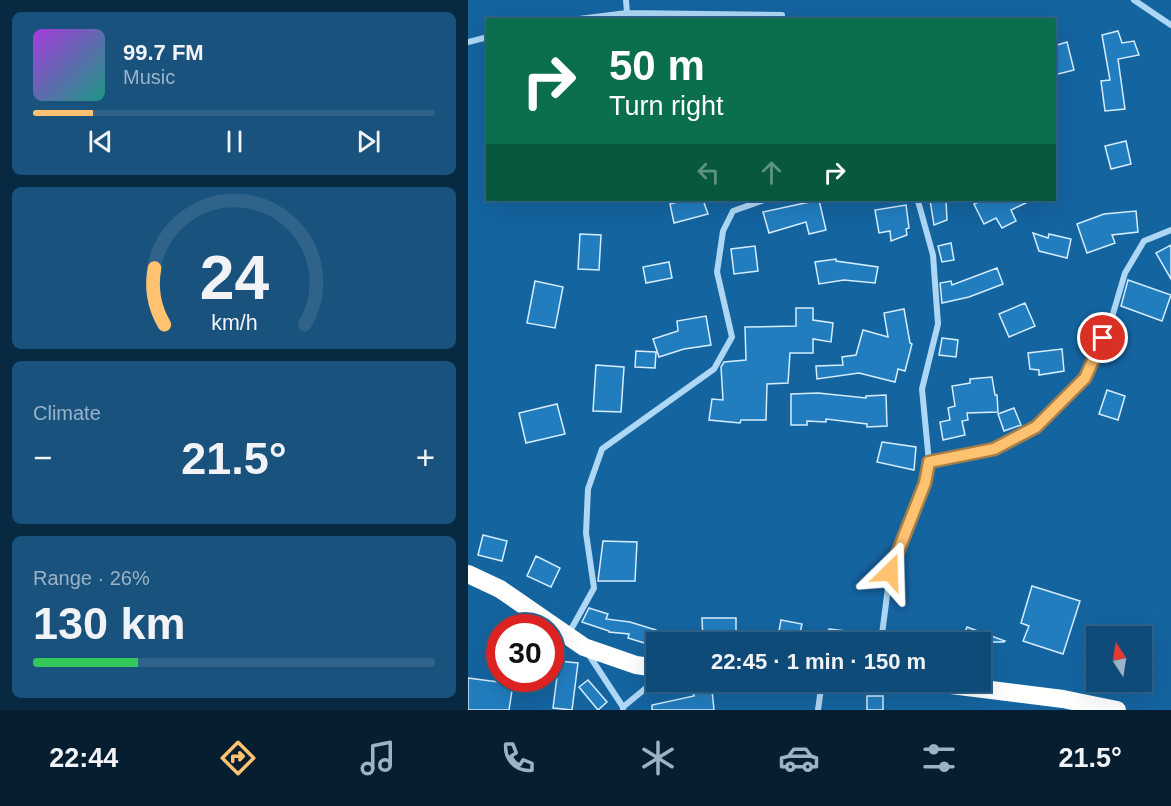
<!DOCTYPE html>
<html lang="en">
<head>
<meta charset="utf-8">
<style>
  body { margin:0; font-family:Arial,sans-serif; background:#18527d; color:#f1f3f6; height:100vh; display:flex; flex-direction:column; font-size:22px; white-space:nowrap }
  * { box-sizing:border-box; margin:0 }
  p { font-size:20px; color:#9bb3c6 }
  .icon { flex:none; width:33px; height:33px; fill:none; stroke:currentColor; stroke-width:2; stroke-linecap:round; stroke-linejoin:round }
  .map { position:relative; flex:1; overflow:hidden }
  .drawer { display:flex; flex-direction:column; gap:12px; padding:12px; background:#082942; width:468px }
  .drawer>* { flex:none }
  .guide { position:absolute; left:18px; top:18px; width:570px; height:183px; border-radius:0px; box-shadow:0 6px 24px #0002,0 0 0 2px #2f638a; background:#0b6e4f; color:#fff; overflow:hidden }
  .needle { width:39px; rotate:348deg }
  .controls { position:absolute; left:618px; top:626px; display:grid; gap:12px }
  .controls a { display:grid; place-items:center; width:66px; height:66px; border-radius:0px; background:#0f4b78; box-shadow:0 6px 24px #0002,0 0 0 2px #2f638a; font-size:30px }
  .speed { position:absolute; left:18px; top:614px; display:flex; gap:12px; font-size:30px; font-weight:700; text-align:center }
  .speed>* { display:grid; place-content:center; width:78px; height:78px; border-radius:50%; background:#0f4b78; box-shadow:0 6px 24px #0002,0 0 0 2px #2f638a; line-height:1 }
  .speed .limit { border:9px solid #d22; background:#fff; color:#111 }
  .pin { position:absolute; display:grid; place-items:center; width:51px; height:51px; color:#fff; margin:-26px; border:3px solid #fff; border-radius:50%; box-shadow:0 2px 6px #0007 }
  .me { position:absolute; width:66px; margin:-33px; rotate:22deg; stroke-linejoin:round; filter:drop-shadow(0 0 4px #0008) }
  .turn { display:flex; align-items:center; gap:21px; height:126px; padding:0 24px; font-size:27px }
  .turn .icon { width:78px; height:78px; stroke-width:2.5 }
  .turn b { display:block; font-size:42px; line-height:51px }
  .lanes { display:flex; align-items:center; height:57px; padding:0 24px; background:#0003; justify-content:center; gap:30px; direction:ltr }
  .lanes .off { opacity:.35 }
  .big { font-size:45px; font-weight:700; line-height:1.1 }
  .drawer .widget { flex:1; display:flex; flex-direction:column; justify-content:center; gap:9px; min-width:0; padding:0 21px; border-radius:9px; background:#18527d }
  .drawer .dial { align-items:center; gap:0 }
  .dial svg { height:156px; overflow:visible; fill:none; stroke:#2f638a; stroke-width:7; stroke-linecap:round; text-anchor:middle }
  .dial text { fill:#f1f3f6; stroke:none }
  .song { display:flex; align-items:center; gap:18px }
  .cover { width:72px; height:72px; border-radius:9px; background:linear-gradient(135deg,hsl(280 70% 55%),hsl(170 70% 35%)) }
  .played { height:6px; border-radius:3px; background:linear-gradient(90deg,#ffc270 15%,#2f638a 15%) }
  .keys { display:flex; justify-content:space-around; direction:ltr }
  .heat { display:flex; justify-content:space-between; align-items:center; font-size:33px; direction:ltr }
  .charge { height:9px; border-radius:4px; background:linear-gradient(90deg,#34c759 26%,#2f638a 0) }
  .trip { position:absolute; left:178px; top:632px; width:345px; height:60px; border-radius:0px; background:#0f4b78; box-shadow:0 6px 24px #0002,0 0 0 2px #2f638a; font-weight:700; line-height:60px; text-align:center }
  .tab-bar { display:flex; height:96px; justify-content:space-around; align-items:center; background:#061e30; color:#9bb3c6 }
  .tab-bar .icon { width:42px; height:42px }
  .tab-bar .selected { color:#ffc270 }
  .tab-bar b { font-size:27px; color:#f1f3f6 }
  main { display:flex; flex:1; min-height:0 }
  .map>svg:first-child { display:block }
  .building { fill:#227dbf; stroke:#d5edfe; stroke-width:1.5 }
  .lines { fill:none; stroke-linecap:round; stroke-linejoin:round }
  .street { stroke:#add7f4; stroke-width:6 }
  .highway { stroke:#fff; stroke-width:18 }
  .route-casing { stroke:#a67e49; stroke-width:15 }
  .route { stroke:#ffc270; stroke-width:10 }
</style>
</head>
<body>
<main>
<section class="drawer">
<div class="widget">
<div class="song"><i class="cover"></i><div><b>99.7 FM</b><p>Music</p></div></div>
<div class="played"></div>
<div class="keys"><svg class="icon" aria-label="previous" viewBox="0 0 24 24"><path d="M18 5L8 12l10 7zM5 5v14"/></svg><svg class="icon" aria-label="pause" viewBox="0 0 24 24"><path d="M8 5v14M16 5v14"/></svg><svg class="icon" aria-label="next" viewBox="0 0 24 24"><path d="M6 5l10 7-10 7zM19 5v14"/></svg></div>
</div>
<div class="widget dial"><svg viewBox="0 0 100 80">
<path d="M14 69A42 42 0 1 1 86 69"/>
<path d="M14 69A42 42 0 0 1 9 40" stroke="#ffc270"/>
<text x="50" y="56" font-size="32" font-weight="700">24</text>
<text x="50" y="72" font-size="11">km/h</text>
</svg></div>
<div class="widget"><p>Climate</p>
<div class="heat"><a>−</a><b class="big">21.5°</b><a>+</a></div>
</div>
<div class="widget"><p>Range · 26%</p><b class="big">130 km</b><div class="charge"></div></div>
</section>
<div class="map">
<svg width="703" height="710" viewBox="0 0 703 710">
  <rect width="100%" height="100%" fill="#1464a0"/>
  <!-- building -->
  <path class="building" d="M650 31 654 43 666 41 671 55 650 59 657 109 637 111 633 81 642 80 634 35Z
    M599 42 606 70 586 75V46Z
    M658 141 663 164 643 169 637 146Z
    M217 200H235L240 214 206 223 202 204Z
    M351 200 358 230 341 234 338 222 301 233 295 212Z
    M462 200H478L479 220 466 225Z
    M515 200H564L543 210 548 221 534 228 528 218 516 224 506 204Z
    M438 205 441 228 438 229 439 235 423 241 422 231 411 233 407 210Z
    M668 211 670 232 644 235 647 243 619 253 609 224 636 214Z
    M565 233 580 238 581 234 603 239 599 258 571 251Z
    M112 234 133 235 131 270 110 269Z
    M483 243 486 260 474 262 470 246Z
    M703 245V279L688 253Z
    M287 246 290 271 266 274 263 249Z
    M368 259V261L410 267 407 283 376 280 351 284 347 262Z
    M201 262 204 278 178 283 175 267Z
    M529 268 535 284 501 297 474 303 472 283 483 281 484 285Z
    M660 280 703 295 694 321 653 306Z
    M67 281 95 287 87 328 59 323Z
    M557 303 567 326 541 337 531 314Z
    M328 308H345V320L365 323 363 342 345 339V353H322L320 383 299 384 298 420H273L272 423 241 420 244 399 255 400 253 367 256 362 278 360 277 327 328 326Z
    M436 309 442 343 444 344 437 371 430 369 427 382 391 373 349 379 348 366 375 365 374 357 388 355 395 330 420 337 416 313Z
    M238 316 243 345 216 349 191 357 185 339 210 331 209 321Z
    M474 338 490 340 488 357 471 355Z
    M594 349 596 371 571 375V370L562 369 560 353Z
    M168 351 188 352 187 368 167 367Z
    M128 365 156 367 153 412 125 411Z
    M524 377 527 395H529L530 412 499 413 500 420 494 421 497 435 475 440 472 422 482 420 480 408 487 406 484 386 502 383V379Z
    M639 390 657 396 650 420 631 414Z
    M350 393 398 398V396L418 395 419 426 399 427V424L358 419V422L339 421V425H323V394Z
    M89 404 97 434 58 443 51 413Z
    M546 408 553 425 536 431 530 414Z
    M414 442 448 447 446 470 409 462Z
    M15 535 39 541 34 561 10 555Z
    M135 541 169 542 167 581H130Z
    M68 556 92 568 83 587 59 576Z
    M564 586 612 601 595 654 555 641 561 626 553 623Z
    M121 608 140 614 138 619 162 622 188 630 183 645 160 638 161 634 141 632V631L114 622Z
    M234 618H268V642H235Z
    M313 620 334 624 330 642H309Z
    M499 627 537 641 536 642H493Z
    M361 629 403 634 402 642H360Z
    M91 661 110 663 104 710 85 708Z
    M0 678 45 684 41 710H0Z
    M120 680 139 702 130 710 111 687Z
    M244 690 246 710H184V705L226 696 225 692Z
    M399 696H415V710H399Z"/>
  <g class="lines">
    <!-- street -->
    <path class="street" d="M158 0 159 13
      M666 0 703 25
      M103 20 159 13 314 15
      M0 42 20 37
      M461 462 526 449 568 427 617 378 644 317 657 273 676 241 703 230
      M101 633 126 588 118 533 120 489 134 449 246 369 264 337 249 272 255 231 265 211 296 200
      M413 642 422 572 457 484 461 462 454 389 470 324 465 255 450 201
      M119 652 155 707V710
      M155 707 189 679
      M350 710 354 681"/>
    <!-- highway -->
    <path class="highway" d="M0 574 32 589 116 647 168 665 189 668
      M451 681 595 699 649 710"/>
  </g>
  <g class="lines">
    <!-- route casing -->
    <g class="route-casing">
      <path id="route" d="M422 572 457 483 461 462 526 449 568 427 617 378 635 338"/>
    </g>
    <!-- route -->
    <use href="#route" class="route"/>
  </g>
</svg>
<div class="controls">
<a><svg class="needle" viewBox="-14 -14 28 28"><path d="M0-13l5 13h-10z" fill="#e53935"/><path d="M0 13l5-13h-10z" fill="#9bb3c6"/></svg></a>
</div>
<div class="speed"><div class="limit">30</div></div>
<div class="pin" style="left:635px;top:338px;background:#d93025"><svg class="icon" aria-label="arrive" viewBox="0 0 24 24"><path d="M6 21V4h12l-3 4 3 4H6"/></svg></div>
<svg class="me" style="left:422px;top:572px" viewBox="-20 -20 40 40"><path d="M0-17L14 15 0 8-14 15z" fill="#ffc270" stroke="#fff" stroke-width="4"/></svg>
<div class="trip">22:45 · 1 min · 150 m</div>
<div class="guide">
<div class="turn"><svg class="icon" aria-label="right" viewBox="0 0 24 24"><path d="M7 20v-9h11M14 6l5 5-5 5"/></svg><div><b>50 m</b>Turn right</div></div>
<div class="lanes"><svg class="icon off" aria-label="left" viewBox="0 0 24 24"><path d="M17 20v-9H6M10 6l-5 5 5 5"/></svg><svg class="icon off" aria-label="ahead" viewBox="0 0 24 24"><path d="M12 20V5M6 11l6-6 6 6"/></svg><svg class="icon" aria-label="right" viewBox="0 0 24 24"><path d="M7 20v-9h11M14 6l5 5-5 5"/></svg></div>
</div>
</div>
</main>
<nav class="tab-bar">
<b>22:44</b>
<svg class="icon selected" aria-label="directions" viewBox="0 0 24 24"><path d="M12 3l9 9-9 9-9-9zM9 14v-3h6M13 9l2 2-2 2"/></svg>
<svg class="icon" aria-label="music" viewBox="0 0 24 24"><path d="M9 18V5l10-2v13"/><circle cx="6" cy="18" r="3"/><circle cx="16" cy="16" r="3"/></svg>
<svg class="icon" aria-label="phone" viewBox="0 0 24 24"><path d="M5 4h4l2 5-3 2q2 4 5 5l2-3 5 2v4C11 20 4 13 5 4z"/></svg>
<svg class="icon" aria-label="climate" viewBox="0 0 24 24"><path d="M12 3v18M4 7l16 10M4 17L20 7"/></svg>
<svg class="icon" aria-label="car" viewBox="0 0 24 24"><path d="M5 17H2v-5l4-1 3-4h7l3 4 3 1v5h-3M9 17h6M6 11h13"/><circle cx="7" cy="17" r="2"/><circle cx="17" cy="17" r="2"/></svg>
<svg class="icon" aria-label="filters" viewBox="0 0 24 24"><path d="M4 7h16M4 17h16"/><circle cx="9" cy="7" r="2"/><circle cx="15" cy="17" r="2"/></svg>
<b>21.5°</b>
</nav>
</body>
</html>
